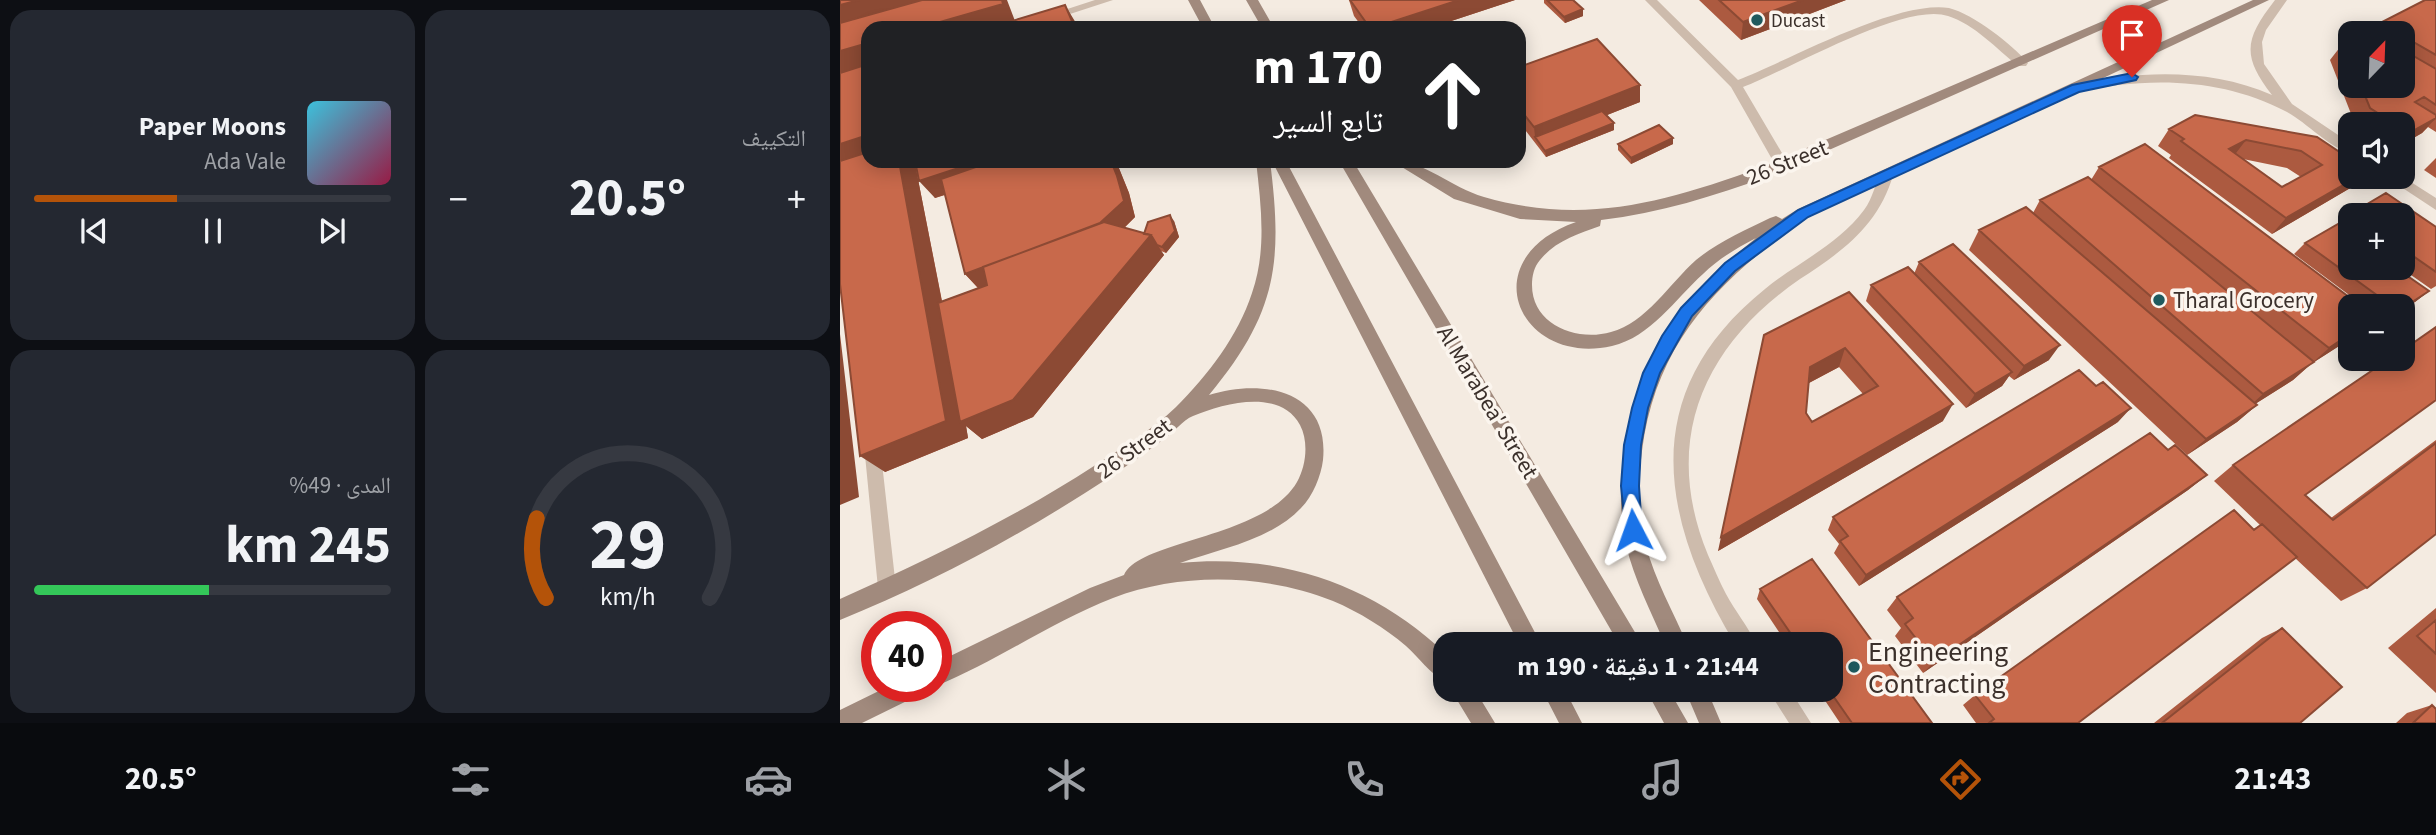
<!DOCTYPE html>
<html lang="ar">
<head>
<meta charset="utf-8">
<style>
  body { margin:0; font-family:"Source Sans 3","Noto Naskh Arabic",sans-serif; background:#242831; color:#f1f3f6; direction:rtl; height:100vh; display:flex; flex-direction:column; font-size:26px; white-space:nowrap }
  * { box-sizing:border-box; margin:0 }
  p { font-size:23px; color:#9ea1a6 }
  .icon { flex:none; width:38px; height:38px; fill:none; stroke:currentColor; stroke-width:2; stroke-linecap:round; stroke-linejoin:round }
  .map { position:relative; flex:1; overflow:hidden; direction:ltr }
  .sheet { display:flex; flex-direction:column; gap:10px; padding:10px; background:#0d0f14; width:840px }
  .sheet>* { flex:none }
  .top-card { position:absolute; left:21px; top:21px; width:665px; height:147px; border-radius:21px; box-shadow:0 4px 18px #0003; direction:rtl; background:#202124; color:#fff; overflow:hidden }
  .needle { width:46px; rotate:23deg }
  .controls { position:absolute; left:1498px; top:21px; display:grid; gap:14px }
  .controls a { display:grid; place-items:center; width:77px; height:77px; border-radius:14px; background:#171b24; box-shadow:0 4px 18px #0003; font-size:35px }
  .speed { position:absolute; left:21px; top:611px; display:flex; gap:14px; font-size:35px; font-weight:700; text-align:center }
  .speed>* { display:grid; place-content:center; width:91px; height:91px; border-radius:50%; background:#171b24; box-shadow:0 4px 18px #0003; line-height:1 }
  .speed .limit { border:10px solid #d22; background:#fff; color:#111 }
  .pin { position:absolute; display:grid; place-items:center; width:60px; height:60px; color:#fff; margin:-72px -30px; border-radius:50% 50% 50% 0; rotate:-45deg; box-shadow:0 0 7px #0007 }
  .pin .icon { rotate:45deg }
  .me { position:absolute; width:77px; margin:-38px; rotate:356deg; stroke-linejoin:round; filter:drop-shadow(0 0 5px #0008) }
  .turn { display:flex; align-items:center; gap:24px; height:147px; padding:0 28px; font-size:32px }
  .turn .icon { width:91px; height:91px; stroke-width:2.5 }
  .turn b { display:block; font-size:49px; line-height:60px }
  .big { font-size:52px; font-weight:700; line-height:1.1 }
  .sheet .widget { flex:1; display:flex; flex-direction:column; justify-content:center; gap:10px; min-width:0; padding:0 24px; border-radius:21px; background:#242831 }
  .sheet .dial { align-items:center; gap:0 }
  .dial svg { height:182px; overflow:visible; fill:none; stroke:#363941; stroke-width:7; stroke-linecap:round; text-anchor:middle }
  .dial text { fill:#f1f3f6; stroke:none }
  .song { display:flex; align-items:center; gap:21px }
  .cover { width:84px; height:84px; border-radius:10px; background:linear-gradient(135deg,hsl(190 70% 55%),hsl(340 70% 35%)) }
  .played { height:7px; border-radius:4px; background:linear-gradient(90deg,#b45309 40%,#363941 40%) }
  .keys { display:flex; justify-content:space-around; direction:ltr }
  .heat { display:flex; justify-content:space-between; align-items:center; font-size:38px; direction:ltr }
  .charge { height:10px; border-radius:5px; background:linear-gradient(90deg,#34c759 49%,#363941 0) }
  .sheet .tiles { flex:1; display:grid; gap:10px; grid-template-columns:repeat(2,1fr) }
  .trip { position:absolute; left:593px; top:632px; width:410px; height:70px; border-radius:21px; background:#171b24; box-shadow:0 4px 18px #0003; font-weight:700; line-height:70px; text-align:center; direction:rtl }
  .menu { display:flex; height:112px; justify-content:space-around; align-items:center; background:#090b0e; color:#9ea1a6 }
  .menu .icon { width:49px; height:49px }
  .menu .active { color:#b45309 }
  .menu b { font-size:32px; color:#f1f3f6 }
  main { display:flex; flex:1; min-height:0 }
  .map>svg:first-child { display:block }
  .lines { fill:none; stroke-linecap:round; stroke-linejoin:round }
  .lane { fill:#cdbbac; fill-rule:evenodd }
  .secondary { fill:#a18a7d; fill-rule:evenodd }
  .wall { fill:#ac5a40; fill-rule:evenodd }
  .shaded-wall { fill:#8c4a34 }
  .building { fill:#c8694b; stroke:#8c4a34; stroke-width:2; fill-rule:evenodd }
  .route { fill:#1a73e8; stroke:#114b97; stroke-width:2 }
  .poi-dot { fill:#1f5a5e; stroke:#fbf5ee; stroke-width:2.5 }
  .labels { text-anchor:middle; stroke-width:7; stroke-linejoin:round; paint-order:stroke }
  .far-poi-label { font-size:19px; fill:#3b302b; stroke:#fbf5ee; text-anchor:start }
  .street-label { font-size:23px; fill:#3b302b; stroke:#fbf5ee }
  .poi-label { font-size:23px; fill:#3b302b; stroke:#fbf5ee; text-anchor:start }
  .near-poi-label { font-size:28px; fill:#3b302b; stroke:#fbf5ee; text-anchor:start }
</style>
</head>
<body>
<main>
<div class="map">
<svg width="1596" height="723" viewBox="0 0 1596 723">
  <rect width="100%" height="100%" fill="#f4ebe1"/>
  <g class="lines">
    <!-- lane -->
    <path class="lane" d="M255 0H273L187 28H169Z
      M805 0H817L898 80C950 60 1056 0 1109 8 1133 14 1173 45 1188 63L1186 66H1178C1157 49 1134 24 1108 16 1066 1 948 70 903 87L949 165 942 170 937 168 891 87Z
      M1435 0H1447L1426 30 1422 42 1424 64 1452 104 1510 143V153C1490 148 1467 123 1447 112 1381 77 1307 77 1236 92L1230 88 1236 84C1301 71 1370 68 1432 95 1401 55 1405 39 1435 0Z
      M1046 170 1053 175C1039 225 1002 252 960 279 863 346 821 441 868 555 874 568 879 581 886 594 895 611 908 626 916 644H895C819 517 797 392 925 289 958 262 998 245 1024 210 1033 198 1035 184 1041 172Z
      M1546 177H1563L1596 198V210Z
      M32 438 38 440 40 445 56 588 54 594 47 597 40 594 38 588 24 445 26 440Z
      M928 690H950L971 723H949Z"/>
    <!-- secondary -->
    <path class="secondary" d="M348 0H360L375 28H363Z
      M406 0H418L434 28H422Z
      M1312 0H1329L930 176C874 196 820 213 761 220L760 226C738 234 715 241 700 260 694 267 692 276 692 285 692 325 737 342 771 332 806 323 830 283 856 260 878 242 905 230 930 218L936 216 942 219 958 209 1413 0H1429L968 217C881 278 816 340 802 451 798 482 798 515 806 546 815 580 833 611 847 644H825C811 612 794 579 786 545 779 513 780 481 784 449 796 359 846 293 916 238 897 248 878 259 863 274 835 299 811 337 772 346 679 367 631 259 736 222L680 219 614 199 552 161C586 161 610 187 644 197 745 226 824 202 920 168Z
      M416 161H430C443 263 437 313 369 395 422 378 490 390 483 460 481 476 473 496 461 508 431 540 380 549 340 563 440 553 534 585 606 654V681C589 674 579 657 566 646 545 628 519 612 493 601 426 574 341 572 273 598 213 621 157 661 96 686V663L250 588 284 575C299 540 425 538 457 482 466 466 469 442 460 425 440 388 384 403 353 416 343 420 334 432 324 439 299 458 272 476 245 493 168 542 84 586 0 620V599C87 560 174 518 254 466 282 448 312 430 336 407 368 375 398 336 412 293 427 250 421 205 416 161Z
      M432 161H446L701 644H679Z
      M499 161H513L802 644H779Z
      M49 686H84L81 694 22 723H0V710Z
      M611 690H635L655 723H631Z
      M702 690H725L742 723H719Z
      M806 690H829L848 723H824Z
      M845 690H867L881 723H859Z"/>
  </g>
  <!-- wall -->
  <path class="wall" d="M509 0H675L590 28H523L514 16Z
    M704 0H733L743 9V16L725 23 704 3Z
    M859 0H1006L901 40Z
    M1596 0V132L1588 127 1582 133 1563 144V124H1515L1490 60 1504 42 1510 39V86H1563V33H1522L1533 32 1540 23Z
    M679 67 800 102 767 115 774 123V130L706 157 679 122Z
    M1329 129 1477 137 1512 187 1432 234 1329 158 1331 155 1318 146ZM1403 159 1447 168 1461 177 1442 187Z
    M833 138V144L791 164 778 150V144Z
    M1596 158V178L1584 170Z
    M28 161H73L75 164 102 301 138 288 125 274 105 195 95 198 75 161H276L289 193 295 217 284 228 304 234 334 221 339 237 326 253 321 251 324 255 193 417 142 439 126 426 128 438 45 472Z
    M1259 167 1510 306V339L1471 364 1453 380 1415 404 1417 405 1397 422 1347 455 1129 250 1139 230 1193 213 1200 200 1251 180Z
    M1546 193 1596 227V286L1591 289 1561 268H1563V215H1510Z
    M1510 215V268L1589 291 1575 302 1563 306H1524L1454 254 1465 243 1505 220Z
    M1079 262 1209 360 1174 380 1169 376 1162 386 1126 408 1026 301 1031 285 1074 274Z
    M1009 292 1103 421 878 551ZM999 367 1023 394 972 422 966 413 969 383Z
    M1278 422 1019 586 994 553 999 544 988 530 993 517Z
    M1596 440V534L1527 588 1501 601 1455 558 1238 723H1136L1123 705 1135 695 1420 525 1374 481 1393 465 1465 495 1491 518Z
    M1367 475 1348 490 1083 673 1055 636 1061 628 1047 610 1057 597Z
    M920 589 1092 723H1000L978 690H990V644H947L917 599Z
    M1596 608V693L1548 648Z
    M1442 628 1460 723H1314L1422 638Z
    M1592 705 1596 723H1556L1567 713Z"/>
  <!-- shaded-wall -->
  <path class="shaded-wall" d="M19 0H110L0 32V5Z
    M162 0H167L175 21 151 28H79Z
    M619 0H675L590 28H533Z
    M963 0H1006L901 40 903 22Z
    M225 5 239 28H235Z
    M743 9V16L725 23 724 17Z
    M28 43V64L0 73V51Z
    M800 85V102L699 142 695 137 694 127Z
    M1596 118 1582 133 1563 144V140L1569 133Z
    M774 123V130L706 157 705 151Z
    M28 135V161L0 172V144Z
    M833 138V144L791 164V158Z
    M1406 140 1393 157 1389 149Z
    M59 161H73L75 164 125 420 311 235 324 255 193 417 142 439 126 426 128 438 45 472 20 456Z
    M140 161H203L95 198 79 181Z
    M271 161H276L289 193 295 217 272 240 140 290 125 274Z
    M1517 177H1522L1512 187 1432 234 1446 218Z
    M330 215 334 221 339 237 326 253 322 247Z
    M1589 291 1575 302 1563 310V308Z
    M0 334 19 497 0 505Z
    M1510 334V339L1471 364 1453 380 1404 411 1423 394 1471 364 1489 348Z
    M1220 345 1209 360 1174 380 1184 366Z
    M1005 348 999 367 965 385 970 367Z
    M1172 372 1162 386 1126 408 1135 394Z
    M1113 404 1103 421 878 551 881 537Z
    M1417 405 1397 422 1347 455 1366 439Z
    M1291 408 1278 422 1019 586 1026 575Z
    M1367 475 1348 490 1083 673 1094 662Z"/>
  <!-- building -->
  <path class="building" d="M0 0H19L0 5Z
    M82 0H162L163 4 79 28H28V43L0 51V23Z
    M510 0H619L533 28H530Z
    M707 0H733L743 9 724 17Z
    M879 0H963L903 22Z
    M1585 0H1596V55L1563 36V33H1558L1540 23Z
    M225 5 235 28H149Z
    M1528 30 1534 33H1522Z
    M757 39 800 85 694 127 679 108V67Z
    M1510 39V58L1504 42Z
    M1563 50 1596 69V105L1584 97 1575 102 1596 115V118L1569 133 1563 129V124H1555L1530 108 1521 86H1563Z
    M28 64V135L0 144V73Z
    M762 111 774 123 705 151 695 137Z
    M1355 115 1477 137 1510 159V177H1517L1446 218 1341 141 1344 139 1329 129ZM1406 140 1461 151 1482 165 1442 187 1389 149Z
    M819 125 833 138 791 158 778 144Z
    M1305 144 1521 306H1510V334L1489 348 1259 167Z
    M28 152V161H59L106 421 20 456 0 284V161Z
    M75 161H140L79 181Z
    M153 161H271L277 176 284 201 260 223 125 274 101 179Z
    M1248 177 1474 362 1423 394 1200 200Z
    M1546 193 1596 227V272L1563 249V215H1515L1512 213Z
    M1186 207 1417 405 1366 439 1139 230Z
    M330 215 335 231 322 247 317 245 311 235 304 234 308 222Z
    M1505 220 1510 224V268H1556L1589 291 1563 308V306H1552L1465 243Z
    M264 222 311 235 173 400 120 422 98 303 147 285 143 267Z
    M1113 244 1220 345 1184 366 1079 262Z
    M1068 267 1172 372 1135 394 1031 285Z
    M1009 292 1113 404 881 537 924 335ZM1005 348 1038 386 972 422 966 413 970 367Z
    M1596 327V400L1465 495 1493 520 1596 443V534L1527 588 1393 465 1549 359H1563V350Z
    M1239 370 1256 386 1263 382 1291 408 1026 575 1000 541 1008 536 993 517Z
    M1310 433 1328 450 1335 445 1367 475 1094 662 1065 624 1073 618 1057 597Z
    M1394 510 1414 530 1422 524 1457 557 1238 723H1149L1154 719 1135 695Z
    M972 559 1092 723H1012L989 690H990V644H958L920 589Z
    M1596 620V654L1577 636Z
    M1442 628 1502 687 1460 723H1322Z
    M1592 705 1596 709V723H1573Z"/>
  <!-- route -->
  <path class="route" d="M1292 73 1298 77 1296 80 1239 92 968 217 895 271 852 316 820 373 808 408 801 445 799 486 802 530 799 536 793 538 786 536 781 486 784 445 792 408 803 373 822 336 841 308 885 263 958 210 1232 85Z"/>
  <!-- markers -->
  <g class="poi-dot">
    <circle cx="917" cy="20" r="7"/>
    <circle cx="1319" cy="300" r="7"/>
    <circle cx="1014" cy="667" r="7"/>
  </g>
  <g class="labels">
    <!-- far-poi labels -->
    <g class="far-poi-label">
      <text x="931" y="27">Ducast</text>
    </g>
    <!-- street labels -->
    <g class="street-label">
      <text transform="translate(947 162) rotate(-22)" y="8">26 Street</text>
      <text transform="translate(648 402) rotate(59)" y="8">Al Marabea' Street</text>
      <text transform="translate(294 448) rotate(-36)" y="8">26 Street</text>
    </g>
    <!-- poi labels -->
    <g class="poi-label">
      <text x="1333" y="308">Tharal Grocery</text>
    </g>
    <!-- near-poi labels -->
    <g class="near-poi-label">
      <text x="1028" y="661">Engineering<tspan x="1028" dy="32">Contracting</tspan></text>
    </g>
  </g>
</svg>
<div class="controls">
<a><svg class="needle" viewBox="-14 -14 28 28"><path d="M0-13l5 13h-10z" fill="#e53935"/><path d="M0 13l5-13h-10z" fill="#9ea1a6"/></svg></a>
<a><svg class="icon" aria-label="sound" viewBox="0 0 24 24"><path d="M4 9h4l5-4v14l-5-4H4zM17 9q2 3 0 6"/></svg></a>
<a>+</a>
<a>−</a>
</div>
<div class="speed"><div class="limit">40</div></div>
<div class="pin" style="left:1292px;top:77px;background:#d93025"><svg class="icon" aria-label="arrive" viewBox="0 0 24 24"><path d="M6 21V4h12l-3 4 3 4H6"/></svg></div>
<svg class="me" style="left:793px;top:530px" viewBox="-20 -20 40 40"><path d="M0-17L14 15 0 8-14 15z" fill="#1a73e8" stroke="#fff" stroke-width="4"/></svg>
<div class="trip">21:44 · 1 دقيقة · 190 m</div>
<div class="top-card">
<div class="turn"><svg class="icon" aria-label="ahead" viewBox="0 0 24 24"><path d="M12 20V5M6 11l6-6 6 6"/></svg><div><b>170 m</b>تابع السير</div></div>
</div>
</div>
<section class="sheet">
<div class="tiles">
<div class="widget"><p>التكييف</p>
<div class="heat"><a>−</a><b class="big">20.5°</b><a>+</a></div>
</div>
<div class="widget">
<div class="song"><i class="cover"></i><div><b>Paper Moons</b><p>Ada Vale</p></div></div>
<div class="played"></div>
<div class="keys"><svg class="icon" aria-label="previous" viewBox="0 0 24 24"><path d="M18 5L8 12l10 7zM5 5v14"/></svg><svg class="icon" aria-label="pause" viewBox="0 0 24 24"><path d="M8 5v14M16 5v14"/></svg><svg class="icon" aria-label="next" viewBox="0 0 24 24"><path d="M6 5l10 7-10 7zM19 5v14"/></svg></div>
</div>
<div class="widget dial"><svg viewBox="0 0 100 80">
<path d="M14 69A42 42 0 1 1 86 69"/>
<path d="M14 69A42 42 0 0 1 10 34" stroke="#b45309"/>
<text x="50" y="56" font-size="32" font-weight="700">29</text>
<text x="50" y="72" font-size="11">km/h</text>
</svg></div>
<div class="widget"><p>المدى · 49%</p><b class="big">245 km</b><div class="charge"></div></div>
</div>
</section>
</main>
<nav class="menu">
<b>21:43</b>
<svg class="icon active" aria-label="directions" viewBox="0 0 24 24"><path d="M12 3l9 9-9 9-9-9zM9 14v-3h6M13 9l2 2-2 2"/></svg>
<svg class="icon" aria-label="music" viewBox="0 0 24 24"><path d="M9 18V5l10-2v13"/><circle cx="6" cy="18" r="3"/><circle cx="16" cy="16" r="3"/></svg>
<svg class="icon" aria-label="phone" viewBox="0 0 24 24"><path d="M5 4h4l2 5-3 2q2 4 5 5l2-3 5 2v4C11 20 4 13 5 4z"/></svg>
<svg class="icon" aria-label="climate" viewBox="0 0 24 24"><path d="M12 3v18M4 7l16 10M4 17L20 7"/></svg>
<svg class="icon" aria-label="car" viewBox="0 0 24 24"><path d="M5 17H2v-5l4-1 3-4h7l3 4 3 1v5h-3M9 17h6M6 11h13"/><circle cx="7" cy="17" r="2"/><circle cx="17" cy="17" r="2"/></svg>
<svg class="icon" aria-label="filters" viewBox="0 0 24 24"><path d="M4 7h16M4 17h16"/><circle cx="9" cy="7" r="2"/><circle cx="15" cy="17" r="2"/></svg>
<b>20.5°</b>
</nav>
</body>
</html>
